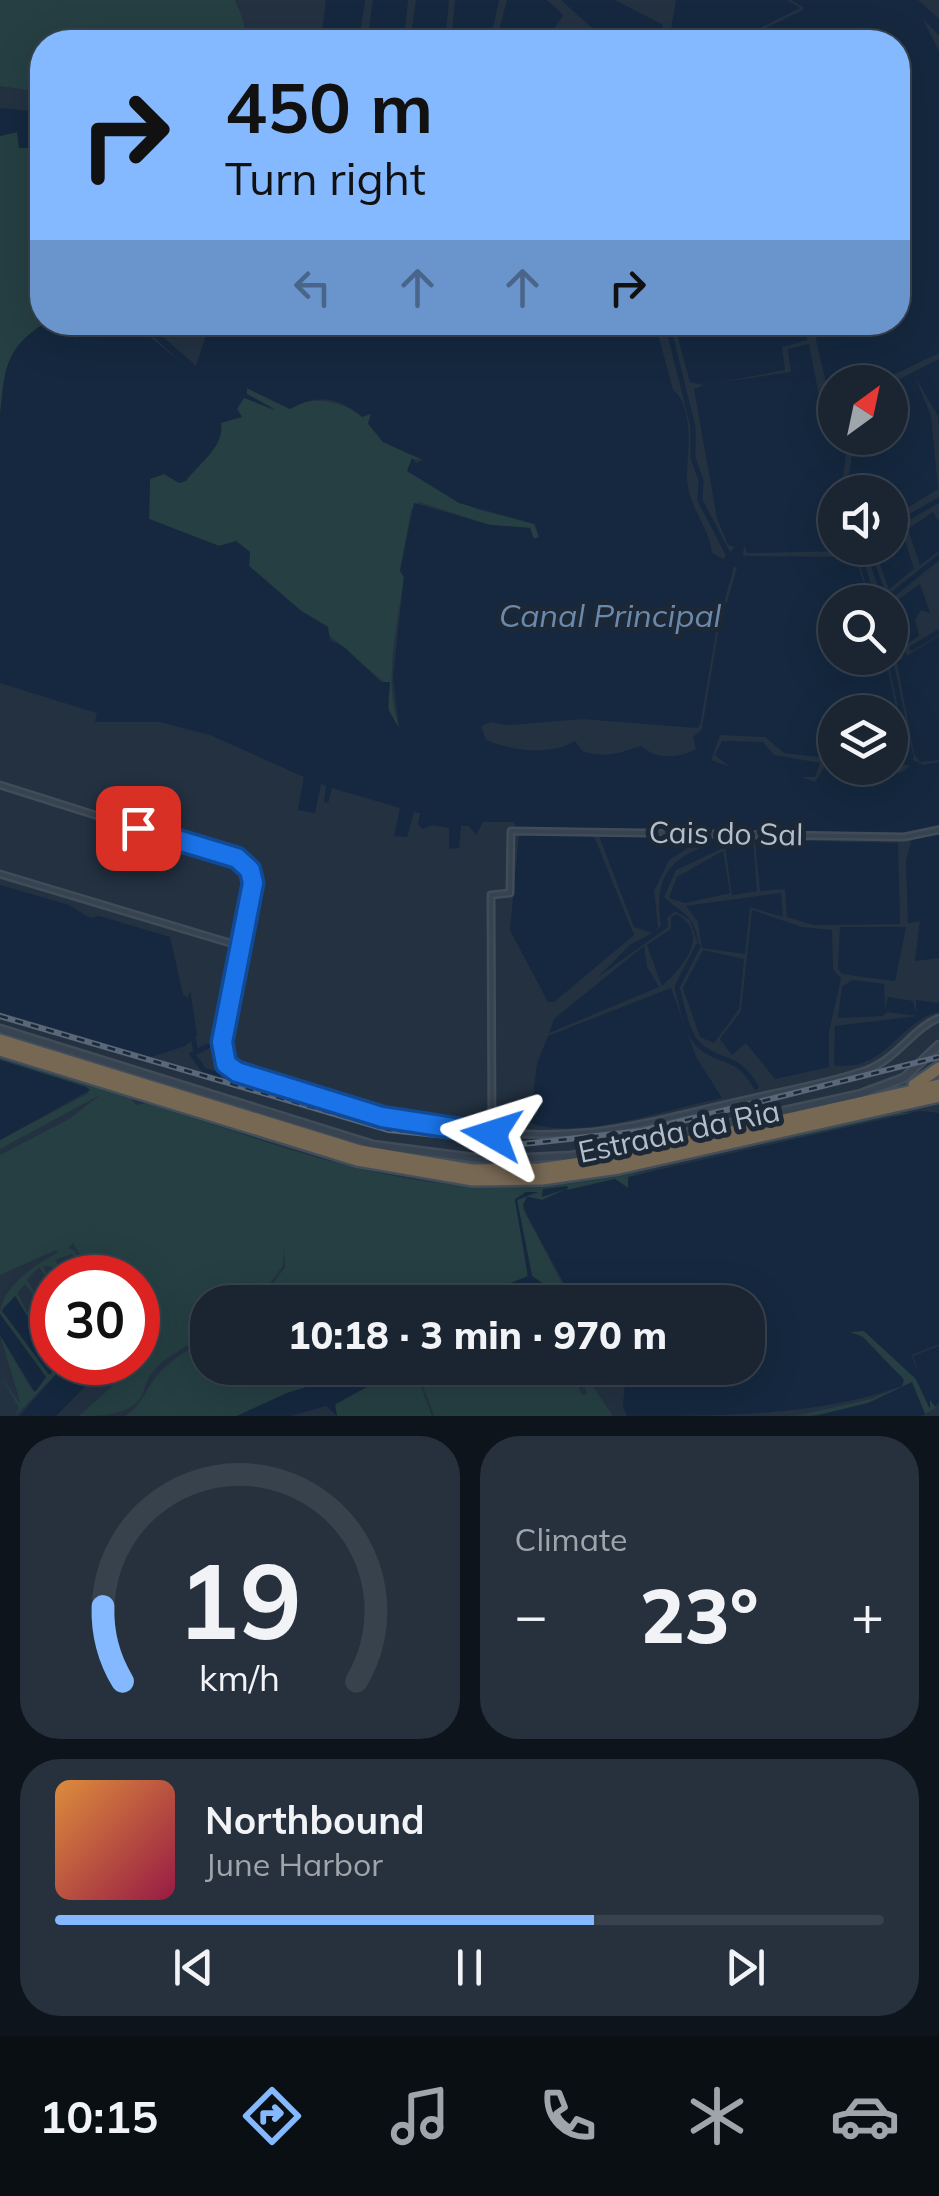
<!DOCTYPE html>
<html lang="en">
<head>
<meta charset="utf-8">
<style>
  body { margin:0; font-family:Mulish,sans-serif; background:#27313d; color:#f1f3f6; height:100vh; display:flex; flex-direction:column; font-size:38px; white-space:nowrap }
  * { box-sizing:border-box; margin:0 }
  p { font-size:32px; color:#9fa5ab }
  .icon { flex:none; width:55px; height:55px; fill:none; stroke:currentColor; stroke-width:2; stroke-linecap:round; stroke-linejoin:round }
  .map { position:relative; height:1416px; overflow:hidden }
  .sheet { display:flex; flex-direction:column; gap:20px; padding:20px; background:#0e141b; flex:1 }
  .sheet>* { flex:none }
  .top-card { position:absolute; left:30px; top:30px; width:880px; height:305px; border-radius:40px; box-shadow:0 10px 40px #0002,0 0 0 2px #38424d; background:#85b9ff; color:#111; overflow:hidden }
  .needle { width:65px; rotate:33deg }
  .fabs { position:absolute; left:818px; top:365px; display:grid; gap:20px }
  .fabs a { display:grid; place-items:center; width:90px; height:90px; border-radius:50%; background:#1a2531; box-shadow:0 10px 40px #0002,0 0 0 2px #38424d; font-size:50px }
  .speed { position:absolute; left:30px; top:1255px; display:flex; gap:20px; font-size:50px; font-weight:700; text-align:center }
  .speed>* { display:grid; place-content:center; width:130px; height:130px; border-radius:50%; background:#1a2531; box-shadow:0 10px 40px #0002,0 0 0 2px #38424d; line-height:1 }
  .speed .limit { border:15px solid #d22; background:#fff; color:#111 }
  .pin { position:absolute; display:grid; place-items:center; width:85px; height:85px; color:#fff; margin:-42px; border-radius:20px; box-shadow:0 5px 15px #0006 }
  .me { position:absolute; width:110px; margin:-55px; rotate:276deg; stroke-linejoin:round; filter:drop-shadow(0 0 8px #0008) }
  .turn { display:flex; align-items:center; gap:35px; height:210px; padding:0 30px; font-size:45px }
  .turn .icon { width:130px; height:130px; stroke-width:2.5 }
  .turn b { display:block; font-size:70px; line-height:85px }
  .lanes { display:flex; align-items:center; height:95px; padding:0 30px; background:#0003; justify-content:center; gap:50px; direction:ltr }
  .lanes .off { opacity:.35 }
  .big { font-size:75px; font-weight:800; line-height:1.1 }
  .sheet .tile { flex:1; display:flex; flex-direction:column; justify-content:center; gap:15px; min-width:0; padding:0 35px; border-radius:40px; background:#27313d }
  .sheet .dial { align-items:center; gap:0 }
  .dial svg { height:260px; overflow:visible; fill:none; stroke:#38424d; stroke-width:7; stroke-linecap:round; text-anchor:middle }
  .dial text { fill:#f1f3f6; stroke:none }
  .song { display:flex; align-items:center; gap:30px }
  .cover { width:120px; height:120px; border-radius:15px; background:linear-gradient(135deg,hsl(30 70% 55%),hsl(340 70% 35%)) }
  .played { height:10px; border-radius:5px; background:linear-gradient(90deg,#85b9ff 65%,#38424d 65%) }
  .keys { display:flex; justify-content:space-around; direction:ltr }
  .heat { display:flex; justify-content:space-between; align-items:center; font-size:55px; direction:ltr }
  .sheet .tiles { flex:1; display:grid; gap:20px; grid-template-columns:1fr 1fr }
  .tile:last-child { grid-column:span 2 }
  .trip { position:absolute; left:190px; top:1285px; width:575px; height:100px; border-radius:40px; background:#1a2531; box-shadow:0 10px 40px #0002,0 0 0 2px #38424d; font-weight:800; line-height:100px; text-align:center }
  .menu { display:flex; height:160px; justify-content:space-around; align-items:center; background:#0a0f14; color:#9fa5ab }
  .menu .icon { width:70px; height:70px }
  .menu .current { color:#85b9ff }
  .menu b { font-size:45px; color:#f1f3f6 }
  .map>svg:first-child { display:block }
  .green { fill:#253f42 }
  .water { fill:#15283f; fill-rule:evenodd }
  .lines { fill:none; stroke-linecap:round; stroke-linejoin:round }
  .canal { stroke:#15283f; stroke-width:5 }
  .minor-casing { stroke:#414c59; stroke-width:9 }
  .tertiary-casing { stroke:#414c59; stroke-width:11 }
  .motorway-casing { stroke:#424e5b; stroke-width:16 }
  .minor { stroke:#374350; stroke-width:4 }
  .tertiary { stroke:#374350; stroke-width:6 }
  .motorway { stroke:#776854; stroke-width:11 }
  .rail-casing { stroke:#596778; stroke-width:6 }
  .rail { stroke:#1c2835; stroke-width:2.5; stroke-dasharray:8; stroke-linecap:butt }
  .route-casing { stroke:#114b97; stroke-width:25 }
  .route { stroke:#1a73e8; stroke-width:18 }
  .labels { text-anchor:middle; stroke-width:10; stroke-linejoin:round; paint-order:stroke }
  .street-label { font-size:30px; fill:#b4becb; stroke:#1c2835 }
  .water-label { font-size:32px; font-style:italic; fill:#6a89ac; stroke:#1c2835 }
</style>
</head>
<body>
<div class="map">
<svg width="939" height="1416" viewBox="0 0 939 1416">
  <rect width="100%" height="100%" fill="#233141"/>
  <!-- green -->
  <path class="green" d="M0 0H235C241 16 248 25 243 42H42V92L0 86Z
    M18 132 19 148H29L32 140 39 146 42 322 85 323 76 338 45 323C4 351 5 370 0 417V136Z
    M246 388 290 409C322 390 341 409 372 413L368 424 383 442 423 460 412 459 408 471 476 509 534 524 539 537 533 539 529 528 490 525 419 502 411 510 400 571 404 577C398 623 382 683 400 728L390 717 386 684 249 566 250 552 236 542 219 546 149 519 150 479 164 474 179 482C200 466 215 450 220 423L241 416 237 408 244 397 275 411 247 394Z
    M0 1056 129 1096 136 1105 146 1103C253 1136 364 1181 477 1186 618 1193 760 1142 896 1113H939L890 1116 640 1174 628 1188 615 1179 542 1200 526 1196 523 1209 572 1302 532 1276 517 1200 529 1194 526 1192 515 1199 528 1277 501 1290 491 1302H340L333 1290C306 1287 285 1302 259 1302L285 1267 284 1246 283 1266 256 1302H208L207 1335C188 1345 168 1355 153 1371 146 1379 145 1391 139 1400 125 1416 99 1416 79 1416L111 1387 128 1363 138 1362V1278L93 1277 73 1243 68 1248 74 1250 89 1277 72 1254 55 1260 68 1277 57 1268 43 1266 52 1286 39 1267 27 1280 52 1321 25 1284 17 1293 52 1356 15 1296 2 1309 48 1374 57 1363H67L15 1416 19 1408 0 1375 21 1405 0 1335 32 1390 36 1391 46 1377 0 1314C1 1287 37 1263 59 1252L56 1250 0 1275V1155L69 1119 100 1095 0 1149V1140L89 1093 86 1087 0 1060Z
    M856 1330 864 1331 916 1379 930 1409 926 1389 936 1408 925 1414 911 1383C883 1405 831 1416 795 1416L871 1399 902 1386 903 1378 859 1335 799 1345Z
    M207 1340 208 1368H346L350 1374 287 1393 237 1416H125C141 1406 144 1393 155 1378 168 1361 188 1349 207 1340Z
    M401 1368H414L432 1416H337L335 1405Z
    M416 1368H571L582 1395 587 1394 584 1384 588 1379 613 1416H434Z"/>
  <!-- water -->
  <path class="water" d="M326 0H365L359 42H321Z
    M373 0H408L404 42H367Z
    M416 0H449L445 42H410Z
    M455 0H499L490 42H451Z
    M507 0H547L563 15 546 42H496Z
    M561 0H615L663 25 662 42H608Z
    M676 0H787L800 8 762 27 760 31 803 10V7L791 0H918L939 19V35L923 19 939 51V353L878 382H835V399H830L812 323 898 322V42H757L768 32 746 42 749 37 744 42H669Z
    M0 108 42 112V195L39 146 32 141 29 148H19L17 132 0 136Z
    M45 323 76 338 85 323H133L183 364 139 323H147L196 366 210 323H655L673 390C694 407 688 448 687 472 685 504 708 523 712 553L723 559 735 547 728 545 717 518 694 389 704 385 690 382 674 323H719L705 328 803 323 807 340 782 347 785 370 711 384 791 372 788 349 809 344 820 401 835 421V438H848L841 492H835V548H849L848 551 747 553 744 545 743 556 855 557 870 602H835V658H886L905 753H911L913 760 924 765 939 762V824L903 833 516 828 514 822H483L476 835 469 826H461L459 848 449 849V828L432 825 423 829 418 825 420 813 414 812 407 837 394 836 400 808 332 788 328 803 324 802 326 786 321 784 315 813 298 810 304 777 210 735 160 722H95L97 713 0 683V417C5 372 3 349 45 323ZM247 388 290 409C320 391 342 400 362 417L371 414 368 423 383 442 423 460 416 463 412 458 407 471 459 503 535 524 539 537 534 539 530 528 490 525 414 503 400 571 404 577 393 677 399 728 388 709 390 682H381L344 647 330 640 328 627 300 610 249 566 250 552 236 541 219 546 149 519 150 479 164 474 179 483 186 481C198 464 225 447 221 423L242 417 237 409 244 398 276 410 247 394ZM734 566 737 568 718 633 702 729 693 737 696 749C677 759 657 760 641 746 619 753 605 759 582 751L575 741C551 756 512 751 486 740L481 726 491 722 507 725 583 719 697 728 700 725 716 632ZM835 712H890V762L910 766 900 773 835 768 827 763 815 782 801 777H815L820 763 774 755 763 742 722 741 715 755 730 767 711 760 720 735 765 737 784 753 835 759Z
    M939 359V428L938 416 915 377 931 416 938 489 902 511 890 513V492H846L855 438H890V384Z
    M933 512 939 522V551L920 565 908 529Z
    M902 531 914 569 889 589 874 548H890V534Z
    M920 584 930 613 921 610 915 620 919 636 907 644 893 604Z
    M939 636V760L920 762 914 754 897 662Z
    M939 834V958L915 961 920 921 908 923 906 860 912 839Z
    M519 835 594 836 634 935 554 1002H548L510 930Z
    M599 836 702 839 669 860 654 891 658 927 654 932 661 926C655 888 663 861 702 848L706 838H720L723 848 676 870 664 897C685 917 694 912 699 947L690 920 675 911 667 918 668 927 598 977 630 945 652 933 634 927Z
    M724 838 753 840 757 891 732 895Z
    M755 840 898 843 900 924 814 925 787 917 785 889 760 891Z
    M723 851 730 893 685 903 669 898 677 877Z
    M0 885 69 905 90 918 99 916 170 937 183 995 188 998 190 990 197 1035 185 1046 151 1057 0 1012Z
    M781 893 783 917 750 907 745 954 702 948 698 922 686 906Z
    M752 910 801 927 832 930 833 969 841 979 829 1031V1067L775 1079 746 1043 732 1055 720 1039 741 1011Z
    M677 914C711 935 683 967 662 986L647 945 671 929V917Z
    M840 927H906L895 981 842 974 838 968Z
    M644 946 647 967 659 987 549 1033 554 1019Z
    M703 950 744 959 739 1009 714 1043 700 1037 683 988Z
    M852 980 884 984 885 1010 888 997 913 1001 916 1012V1000L939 1003V1012C901 1019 884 1074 834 1065L835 1026 919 1016 887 1012 883 1016 838 1018 842 987Z
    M671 988 696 1057 722 1098C670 1108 581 1141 530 1123L537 1064 548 1036Z
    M0 1060 86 1087 90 1090 0 1140Z
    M920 1111 939 1113V1344L911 1355 921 1378 913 1356 939 1346V1403L935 1406 930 1400V1409L916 1379 864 1331 850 1332 863 1337 904 1380 902 1386C820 1416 717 1416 627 1416L623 1407 626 1368H748V1362L757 1359V1355L748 1354V1302H574L526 1213 523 1204 528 1197 542 1200 566 1189 542 1197 543 1189 568 1186 567 1190 615 1179 628 1188V1177L640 1174Z
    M526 1192H538L517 1200 532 1276 566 1302H491L508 1284 528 1276 515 1200Z
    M15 1296 57 1364 50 1375 2 1311Z
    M0 1314 46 1377 35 1392 0 1335Z
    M67 1362 108 1363 56 1416H19Z
    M346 1368 353 1373 363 1368H401L335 1404 337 1416 326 1406 291 1416H237L287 1393 349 1374Z
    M912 1382 925 1414 921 1416H814L868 1403Z"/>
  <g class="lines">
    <!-- canal -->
    <path class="canal" d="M667 322 693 427V458L701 480 700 500 728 554
      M890 528 939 500
      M857 548 874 602
      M867 548 886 602
      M892 595 939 557
      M890 614 904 655
      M912 648 939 632
      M890 658 911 757
      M698 946 677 987C682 1004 686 1035 700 1046 722 1065 735 1052 756 1087
      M192 1033 196 1052
      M208 1046 192 1054 204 1070 219 1075"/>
    <!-- minor casing -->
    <g class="minor-casing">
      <path id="minor" d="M0 785 244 862 253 883 222 1043 226 1064 237 1072C354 1110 468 1144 593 1132 643 1126 692 1112 741 1101 782 1091 827 1084 867 1070 898 1058 913 1028 939 1018
        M0 874 240 946
        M492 1134 491 895 510 893 511 831 904 837 939 830"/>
    </g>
    <!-- tertiary casing -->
    <g class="tertiary-casing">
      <path id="tertiary" d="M0 1029 373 1145 488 1160 571 1156 618 1148 861 1094 904 1078 939 1045"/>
    </g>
    <!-- motorway casing -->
    <g class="motorway-casing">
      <path id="motorway" d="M0 1040 360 1151 472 1170 540 1169 616 1158 939 1085
        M0 1050 357 1160 473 1180 542 1179 619 1168 939 1096
        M914 1085 939 1068"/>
    </g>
    <!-- minor -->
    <use href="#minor" class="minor"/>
    <!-- tertiary -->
    <use href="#tertiary" class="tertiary"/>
    <!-- motorway -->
    <use href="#motorway" class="motorway"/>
    <!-- rail casing -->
    <g class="rail-casing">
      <path id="rail" d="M0 1016 389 1130 523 1144 642 1131 939 1057"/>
    </g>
    <!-- rail -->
    <use href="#rail" class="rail"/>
  </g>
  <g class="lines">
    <!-- route casing -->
    <g class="route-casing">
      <path id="route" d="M138 828 237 858 250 870 253 883 222 1042 226 1064 237 1072 382 1117 492 1134"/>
    </g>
    <!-- route -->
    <use href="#route" class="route"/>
  </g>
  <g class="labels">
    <!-- street labels -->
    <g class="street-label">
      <text transform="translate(726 834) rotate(1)" y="10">Cais do Sal</text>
      <text transform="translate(679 1132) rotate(-12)" y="10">Estrada da Ria</text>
    </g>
    <!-- water labels -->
    <g class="water-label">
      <text x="610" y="627">Canal Principal</text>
    </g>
  </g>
</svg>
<div class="fabs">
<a><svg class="needle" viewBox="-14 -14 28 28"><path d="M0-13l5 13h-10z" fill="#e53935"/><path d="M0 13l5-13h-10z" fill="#9fa5ab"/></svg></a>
<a><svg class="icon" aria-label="sound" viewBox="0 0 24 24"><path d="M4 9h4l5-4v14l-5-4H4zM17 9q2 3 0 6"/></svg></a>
<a><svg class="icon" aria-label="search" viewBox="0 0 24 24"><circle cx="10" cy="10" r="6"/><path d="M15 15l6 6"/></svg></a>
<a><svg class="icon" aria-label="layers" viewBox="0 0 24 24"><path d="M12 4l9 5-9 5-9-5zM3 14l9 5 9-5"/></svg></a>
</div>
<div class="speed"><div class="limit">30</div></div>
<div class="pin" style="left:138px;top:828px;background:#d93025"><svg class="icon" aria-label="arrive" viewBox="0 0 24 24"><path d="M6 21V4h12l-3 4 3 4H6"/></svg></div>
<svg class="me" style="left:492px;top:1134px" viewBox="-20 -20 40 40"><path d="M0-17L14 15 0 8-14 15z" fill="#1a73e8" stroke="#fff" stroke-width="4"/></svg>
<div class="trip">10:18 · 3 min · 970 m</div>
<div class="top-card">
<div class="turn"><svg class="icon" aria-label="right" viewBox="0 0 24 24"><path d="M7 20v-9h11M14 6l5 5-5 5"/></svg><div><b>450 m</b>Turn right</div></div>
<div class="lanes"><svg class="icon off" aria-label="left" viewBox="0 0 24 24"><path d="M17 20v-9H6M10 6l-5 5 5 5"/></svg><svg class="icon off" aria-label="ahead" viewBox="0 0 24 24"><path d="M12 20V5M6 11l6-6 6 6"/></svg><svg class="icon off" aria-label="ahead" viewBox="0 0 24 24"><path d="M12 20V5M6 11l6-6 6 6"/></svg><svg class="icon" aria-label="right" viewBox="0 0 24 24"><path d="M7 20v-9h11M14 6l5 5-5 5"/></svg></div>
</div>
</div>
<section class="sheet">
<div class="tiles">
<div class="tile dial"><svg viewBox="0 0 100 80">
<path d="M14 69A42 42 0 1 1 86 69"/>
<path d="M14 69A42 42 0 0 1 8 46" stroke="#85b9ff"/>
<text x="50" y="56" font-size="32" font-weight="700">19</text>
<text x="50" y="72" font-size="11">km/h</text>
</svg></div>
<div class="tile"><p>Climate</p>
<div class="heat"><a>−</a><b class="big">23°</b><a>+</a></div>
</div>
<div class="tile">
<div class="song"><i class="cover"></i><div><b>Northbound</b><p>June Harbor</p></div></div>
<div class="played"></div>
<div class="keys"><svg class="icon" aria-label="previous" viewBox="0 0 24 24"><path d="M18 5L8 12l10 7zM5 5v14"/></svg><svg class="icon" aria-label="pause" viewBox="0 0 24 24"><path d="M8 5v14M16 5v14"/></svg><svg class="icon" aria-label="next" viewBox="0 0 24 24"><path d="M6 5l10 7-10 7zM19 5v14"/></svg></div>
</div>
</div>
</section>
<nav class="menu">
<b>10:15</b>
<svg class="icon current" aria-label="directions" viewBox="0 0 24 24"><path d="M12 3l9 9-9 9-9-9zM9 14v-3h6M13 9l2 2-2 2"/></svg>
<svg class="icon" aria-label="music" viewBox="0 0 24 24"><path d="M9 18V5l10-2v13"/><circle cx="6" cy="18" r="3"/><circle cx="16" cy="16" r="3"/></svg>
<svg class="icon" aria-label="phone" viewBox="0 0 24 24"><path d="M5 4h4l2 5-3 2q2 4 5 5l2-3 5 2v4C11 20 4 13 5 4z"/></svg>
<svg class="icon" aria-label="climate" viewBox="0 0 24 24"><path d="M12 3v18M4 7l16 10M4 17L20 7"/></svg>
<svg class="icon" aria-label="car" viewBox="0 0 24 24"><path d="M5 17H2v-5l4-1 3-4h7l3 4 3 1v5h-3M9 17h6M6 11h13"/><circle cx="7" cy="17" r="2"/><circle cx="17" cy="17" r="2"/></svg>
</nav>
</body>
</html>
